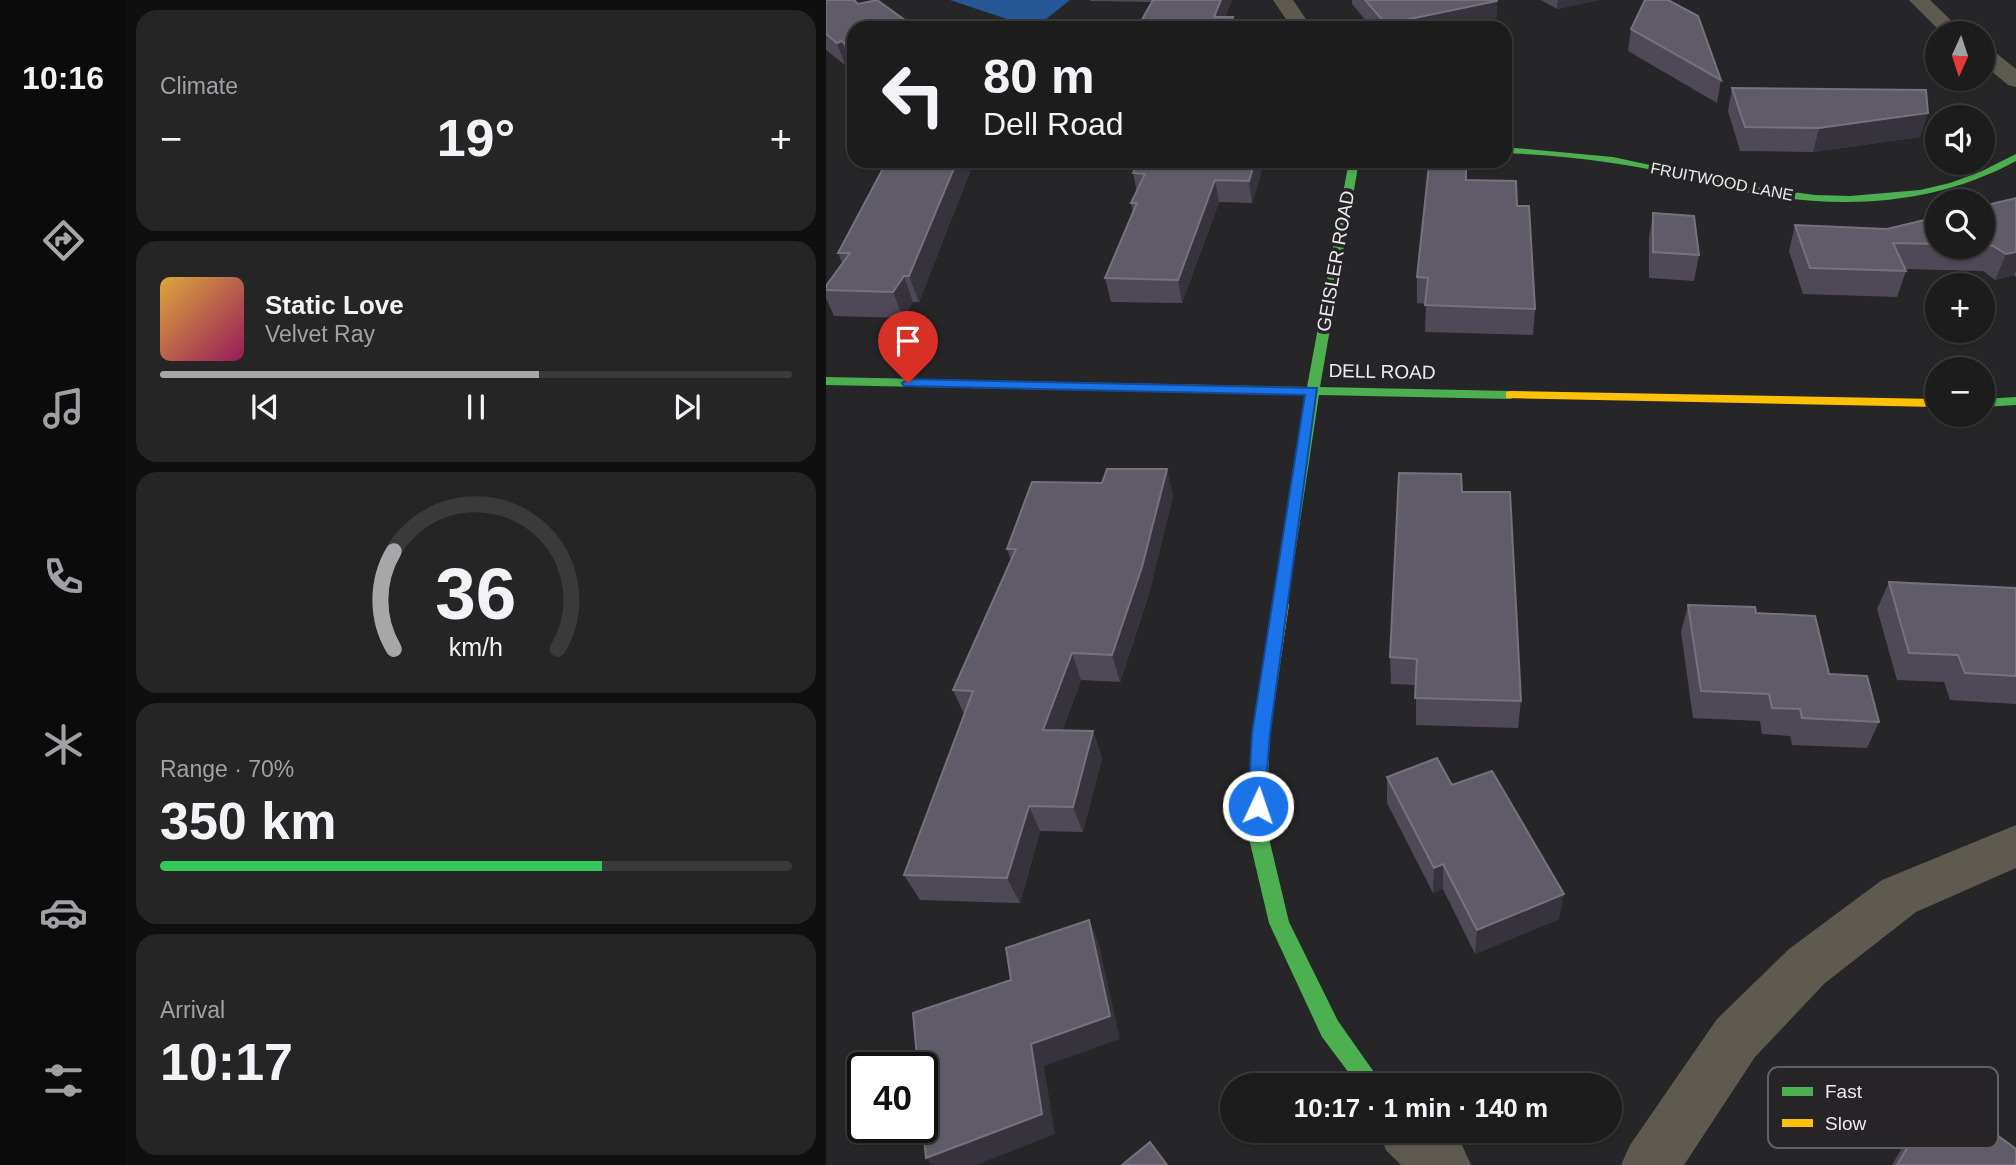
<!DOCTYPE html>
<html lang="en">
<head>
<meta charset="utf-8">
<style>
  body { margin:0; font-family:Arial,sans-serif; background:#252526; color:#f1f3f6; height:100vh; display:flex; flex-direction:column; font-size:26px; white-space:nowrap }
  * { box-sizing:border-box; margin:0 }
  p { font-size:23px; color:#a0a1a4 }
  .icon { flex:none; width:38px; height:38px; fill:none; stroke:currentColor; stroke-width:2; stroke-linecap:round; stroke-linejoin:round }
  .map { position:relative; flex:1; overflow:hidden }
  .side { display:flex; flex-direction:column; gap:10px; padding:10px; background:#0f0f10; width:700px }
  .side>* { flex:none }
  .banner { position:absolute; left:21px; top:21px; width:665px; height:147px; border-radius:21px; box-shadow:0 2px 5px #0004,0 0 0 2px #3a3a3b; background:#1c1c1d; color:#f1f3f6; overflow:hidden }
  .needle { width:46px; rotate:183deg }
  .controls { position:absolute; left:1099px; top:21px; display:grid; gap:14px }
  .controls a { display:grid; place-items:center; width:70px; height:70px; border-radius:50%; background:#1c1c1d; box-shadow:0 2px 5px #0004,0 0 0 2px #3a3a3b; font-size:35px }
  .speed { position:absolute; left:21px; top:1052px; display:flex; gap:14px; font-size:35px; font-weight:700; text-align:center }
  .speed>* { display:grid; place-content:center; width:91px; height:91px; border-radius:50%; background:#1c1c1d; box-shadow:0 2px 5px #0004,0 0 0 2px #3a3a3b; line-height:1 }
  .speed .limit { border:4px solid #111; border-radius:10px; background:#fff; color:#111 }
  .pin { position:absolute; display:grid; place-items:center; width:60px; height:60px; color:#fff; margin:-72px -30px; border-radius:50% 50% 50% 0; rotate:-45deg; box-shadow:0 0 7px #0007 }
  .pin .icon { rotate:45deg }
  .me { position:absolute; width:77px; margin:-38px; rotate:3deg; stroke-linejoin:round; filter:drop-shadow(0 0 5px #0008) }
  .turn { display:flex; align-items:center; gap:24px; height:147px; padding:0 21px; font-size:32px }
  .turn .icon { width:91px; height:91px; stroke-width:2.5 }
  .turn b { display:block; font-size:49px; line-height:60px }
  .big { font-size:52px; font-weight:800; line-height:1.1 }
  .side .tile { flex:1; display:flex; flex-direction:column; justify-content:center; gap:10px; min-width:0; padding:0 24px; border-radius:21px; background:#252526 }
  .side .dial { align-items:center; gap:0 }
  .dial svg { height:182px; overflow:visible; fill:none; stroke:#3a3a3b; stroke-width:7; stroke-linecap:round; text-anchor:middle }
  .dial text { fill:#f1f3f6; stroke:none }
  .song { display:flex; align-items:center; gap:21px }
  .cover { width:84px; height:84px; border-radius:10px; background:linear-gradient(135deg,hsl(40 70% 55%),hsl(330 70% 35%)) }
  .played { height:7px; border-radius:4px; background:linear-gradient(90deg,#a7a6a8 60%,#3a3a3b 60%) }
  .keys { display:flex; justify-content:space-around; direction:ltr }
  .heat { display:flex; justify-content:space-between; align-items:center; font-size:38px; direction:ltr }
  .charge { height:10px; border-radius:5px; background:linear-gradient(90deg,#34c759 70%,#3a3a3b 0) }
  .trip { position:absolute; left:394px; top:1073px; width:402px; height:70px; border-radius:35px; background:#1c1c1d; box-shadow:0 2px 5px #0004,0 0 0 2px #3a3a3b; font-weight:800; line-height:70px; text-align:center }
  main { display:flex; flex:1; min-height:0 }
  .tabs { display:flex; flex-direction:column; width:126px; justify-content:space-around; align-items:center; background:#0b0b0c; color:#a0a1a4 }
  .tabs .icon { width:49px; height:49px }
  .tabs .active { color:#a7a6a8 }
  .tabs b { font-size:32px; color:#f1f3f6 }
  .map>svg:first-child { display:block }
  .water { fill:#255796 }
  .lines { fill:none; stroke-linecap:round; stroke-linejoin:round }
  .street { fill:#5f5a4f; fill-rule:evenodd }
  .fast { fill:#4caf50; fill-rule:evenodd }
  .slow { fill:#ffc107; fill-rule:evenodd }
  .wall { fill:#4f4957 }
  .shaded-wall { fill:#37333d }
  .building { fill:#605b68; stroke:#76717d; stroke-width:2 }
  .route { fill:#1a73e8; stroke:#114b97; stroke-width:2 }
  .labels { text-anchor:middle; stroke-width:7; stroke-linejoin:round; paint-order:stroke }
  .far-street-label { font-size:16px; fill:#edebee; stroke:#272428 }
  .street-label { font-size:19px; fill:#edebee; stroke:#272428 }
  .key { fill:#272428; stroke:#626063; stroke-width:2 }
  .key-label { font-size:19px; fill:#edebee }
</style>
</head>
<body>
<main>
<nav class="tabs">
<b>10:16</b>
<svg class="icon active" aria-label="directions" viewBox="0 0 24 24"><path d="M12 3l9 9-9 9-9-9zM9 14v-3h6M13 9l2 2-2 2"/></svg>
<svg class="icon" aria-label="music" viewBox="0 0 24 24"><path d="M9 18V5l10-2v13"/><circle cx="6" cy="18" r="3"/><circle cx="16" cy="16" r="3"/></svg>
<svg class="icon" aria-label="phone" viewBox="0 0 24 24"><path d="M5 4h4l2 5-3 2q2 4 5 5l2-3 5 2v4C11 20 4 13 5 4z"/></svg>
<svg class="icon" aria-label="climate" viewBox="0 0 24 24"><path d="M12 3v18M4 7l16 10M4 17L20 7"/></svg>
<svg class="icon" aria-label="car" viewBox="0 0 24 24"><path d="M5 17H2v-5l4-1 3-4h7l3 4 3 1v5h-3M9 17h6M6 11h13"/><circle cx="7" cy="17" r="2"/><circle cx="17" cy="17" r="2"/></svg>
<svg class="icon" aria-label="filters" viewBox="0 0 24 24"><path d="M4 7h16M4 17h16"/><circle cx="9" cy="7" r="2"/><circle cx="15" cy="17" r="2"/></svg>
</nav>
<section class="side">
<div class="tile"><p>Climate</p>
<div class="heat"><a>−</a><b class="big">19°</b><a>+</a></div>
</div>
<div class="tile">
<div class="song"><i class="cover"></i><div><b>Static Love</b><p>Velvet Ray</p></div></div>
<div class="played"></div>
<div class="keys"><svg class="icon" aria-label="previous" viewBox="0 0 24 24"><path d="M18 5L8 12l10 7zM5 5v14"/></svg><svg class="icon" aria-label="pause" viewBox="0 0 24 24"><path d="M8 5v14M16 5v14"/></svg><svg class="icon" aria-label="next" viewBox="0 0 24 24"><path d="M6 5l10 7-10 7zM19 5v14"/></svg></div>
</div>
<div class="tile dial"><svg viewBox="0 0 100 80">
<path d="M14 69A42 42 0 1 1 86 69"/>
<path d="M14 69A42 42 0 0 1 14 26" stroke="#a7a6a8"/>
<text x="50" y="56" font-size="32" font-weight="700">36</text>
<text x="50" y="72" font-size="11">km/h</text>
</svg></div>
<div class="tile"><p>Range · 70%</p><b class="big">350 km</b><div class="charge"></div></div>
<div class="tile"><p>Arrival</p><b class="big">10:17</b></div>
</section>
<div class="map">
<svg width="1190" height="1165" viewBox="0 0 1190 1165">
  <rect width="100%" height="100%" fill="#262527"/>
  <!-- water -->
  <path class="water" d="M124 0H244L214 24H196Z"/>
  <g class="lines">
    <!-- street -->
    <path class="street" d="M447 0H467L486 28H466Z
      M1083 0H1104L1138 33H1116Z
      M1157 48 1165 49 1190 69V87L1182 85 1157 64Z
      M1190 825V868L1090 912 999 983 929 1057 858 1165H795L804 1145 891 1019 963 949 1056 880Z
      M552 1130H621L636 1145 645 1165H575L560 1150Z"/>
    <!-- fast -->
    <path class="fast" d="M679 147 787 157 921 186 989 195 1024 196 1094 190 1124 183 1156 171 1190 154V161C1103 208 1006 210 910 190 881 184 852 175 822 169 775 160 727 155 679 153Z
      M523 161H533L494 387 685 391 692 395 685 399 493 395 461 608 455 610 447 604 480 395 0 385V377L481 387Z
      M1190 397V405L1157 407V399Z
      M431 810 438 812 441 830 463 922 512 1021 557 1085H532L496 1037 443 923 421 830 424 812Z"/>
    <!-- slow -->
    <path class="slow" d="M685 391 1111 399V407L680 398V392Z
      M455 598 463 604 444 733 440 818 438 824 431 826 424 824 422 818 426 733 447 604Z"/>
  </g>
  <!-- wall -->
  <path class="wall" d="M0 0 28 28V68L24 64 19 65 0 50Z
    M264 0H406L399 17H407L408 28H313V25L326 2 264 1Z
    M526 0H671L670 23 645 28H546L526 4Z
    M715 0H773L731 9Z
    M805 29 895 80 891 103 802 51Z
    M906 88 1102 113 1094 137 987 152 914 151 902 111Z
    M313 161H439L426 203 393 202 356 303 285 302 279 278 307 213 305 203 311 192 307 173Z
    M145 169 93 302H87L77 318 8 316 0 298V286L16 263 12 253Z
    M640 180 691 206 709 309 707 335 599 332 600 304 591 303V277Z
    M1190 198V277L1188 275 1169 280 1157 271 1079 269 1080 271 1071 297 977 294 963 251 969 225 1061 229 1111 217V247H1157V206Z
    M827 213 873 255 868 281 823 278V238Z
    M341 469 347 496 323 594 294 682 255 680 236 731H267L276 758 257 832 214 831 194 903 94 900 78 875 138 714 127 690 185 560 181 549 276 483Z
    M636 492 695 701 692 728 590 725V685L565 684 564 657Z
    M1063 582 1190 588V704L1124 700 1118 682 1071 680 1051 609Z
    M862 605 1003 674 1053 722 1041 748 966 745 964 736 936 734 934 721 867 718 855 632Z
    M561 777 626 785 733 919 649 954 617 889 607 893 561 803Z
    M1114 1093 1189 1165H1066L1096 1114Z"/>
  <!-- shaded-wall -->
  <path class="shaded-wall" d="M395 0H406L394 28 388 17Z
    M732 0H773L731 9Z
    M671 1 670 23 645 28H561L560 24Z
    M407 17 408 28H402Z
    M16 41 24 64 19 65 11 43Z
    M1102 113 1094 137 987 152 993 128Z
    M131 161H143L145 169 93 302 83 276Z
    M429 161H439L426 203 423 181Z
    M389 180 393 202 356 303 352 280Z
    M1190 252V270L1188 275 1169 280 1180 254Z
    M78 276 87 302 77 318 67 292Z
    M341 469 347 496 323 594 294 682 286 655Z
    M246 653 255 680 227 757 217 730Z
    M267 731 276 758 257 832 247 807Z
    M203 806 214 831 194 903 181 878Z
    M617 864V889L607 893 608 868Z
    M738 894 733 919 649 954 651 930Z
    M263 920 273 944 294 1039 218 1066 229 1134 150 1165H106L100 1158 205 1044Z"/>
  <!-- building -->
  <path class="building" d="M0 0H28L32 4 51 0 90 28H28V53L16 41 11 43 0 34Z
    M327 0H395L388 17H407L402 28H346L347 26 313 25Z
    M539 0H671V1L560 24Z
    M819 0H842L872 16 895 80 805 29Z
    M906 88 1100 90 1102 113 993 128 919 127Z
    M61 161H131L83 276H78L67 292 0 290V286L24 253H12Z
    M313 161H429L423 181 389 180 352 280 279 278 311 203H305L319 174 307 173Z
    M603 165 640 166V180L690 181 691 206H703L709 309 599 305 602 278 591 277Z
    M1190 198V252L1180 254 1167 246 1157 245V206Z
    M827 213 868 216 873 255 827 252Z
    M1111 217V244L1067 243 1080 271 984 268 969 225 1061 229Z
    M281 469H341L316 567 286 655 246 653 217 730 267 731 247 807 203 806 181 878 78 875 147 691 127 690 190 549H181L206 482 276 483Z
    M573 473 635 474 636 492H684L695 701 589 698 591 659 564 657Z
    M1063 582 1190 588V676L1139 673 1132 655 1083 653Z
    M862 605 929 607 930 613 989 616 1003 674 1041 676 1053 722 976 718 974 709 946 708 943 694 875 691Z
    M611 758 626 785 666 771 738 894 651 930 617 864 608 868 561 777Z
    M263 920 284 1016 205 1044 216 1114 100 1158 96 1117V1068H92L87 1013 185 980 180 948Z
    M1114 1093 1190 1149V1163L1189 1165H1071Z
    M324 1142 341 1165H296Z"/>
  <!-- route -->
  <path class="route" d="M82 379 491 388 444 733 438 811H425L422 806 426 733 479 395 78 386 76 383Z"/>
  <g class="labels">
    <!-- far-street labels -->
    <g class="far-street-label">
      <text transform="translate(896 181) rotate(11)" y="6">FRUITWOOD LANE</text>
    </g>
    <!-- street labels -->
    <g class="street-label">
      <text transform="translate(509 261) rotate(-80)" y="7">GEISLER ROAD</text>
      <text transform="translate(556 371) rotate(1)" y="7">DELL ROAD</text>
    </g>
  </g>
  <!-- legend -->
  <rect x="942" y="1067" width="230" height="81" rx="10" class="key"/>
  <rect x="956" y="1087" width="31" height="9" fill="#4caf50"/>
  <rect x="956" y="1119" width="31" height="8" fill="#ffc107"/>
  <g class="key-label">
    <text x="999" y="1098">Fast</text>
    <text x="999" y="1130">Slow</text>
  </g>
</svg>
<div class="controls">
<a><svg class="needle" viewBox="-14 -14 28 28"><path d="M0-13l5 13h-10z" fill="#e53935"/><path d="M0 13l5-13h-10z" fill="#a0a1a4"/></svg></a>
<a><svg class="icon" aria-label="sound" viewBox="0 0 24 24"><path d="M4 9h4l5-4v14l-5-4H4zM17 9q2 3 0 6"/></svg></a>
<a><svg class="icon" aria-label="search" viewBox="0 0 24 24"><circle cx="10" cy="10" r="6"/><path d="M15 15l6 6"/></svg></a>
<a>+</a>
<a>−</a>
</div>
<div class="speed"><div class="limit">40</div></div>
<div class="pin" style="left:82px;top:383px;background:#d93025"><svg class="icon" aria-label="arrive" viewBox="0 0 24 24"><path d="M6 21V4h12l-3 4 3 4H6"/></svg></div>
<svg class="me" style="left:432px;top:806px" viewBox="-20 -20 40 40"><circle r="17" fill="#1a73e8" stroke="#fff" stroke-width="3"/><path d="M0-11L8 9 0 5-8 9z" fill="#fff"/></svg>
<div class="trip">10:17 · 1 min · 140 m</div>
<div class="banner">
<div class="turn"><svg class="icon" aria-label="left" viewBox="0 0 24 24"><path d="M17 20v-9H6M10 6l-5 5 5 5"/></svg><div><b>80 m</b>Dell Road</div></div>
</div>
</div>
</main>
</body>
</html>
